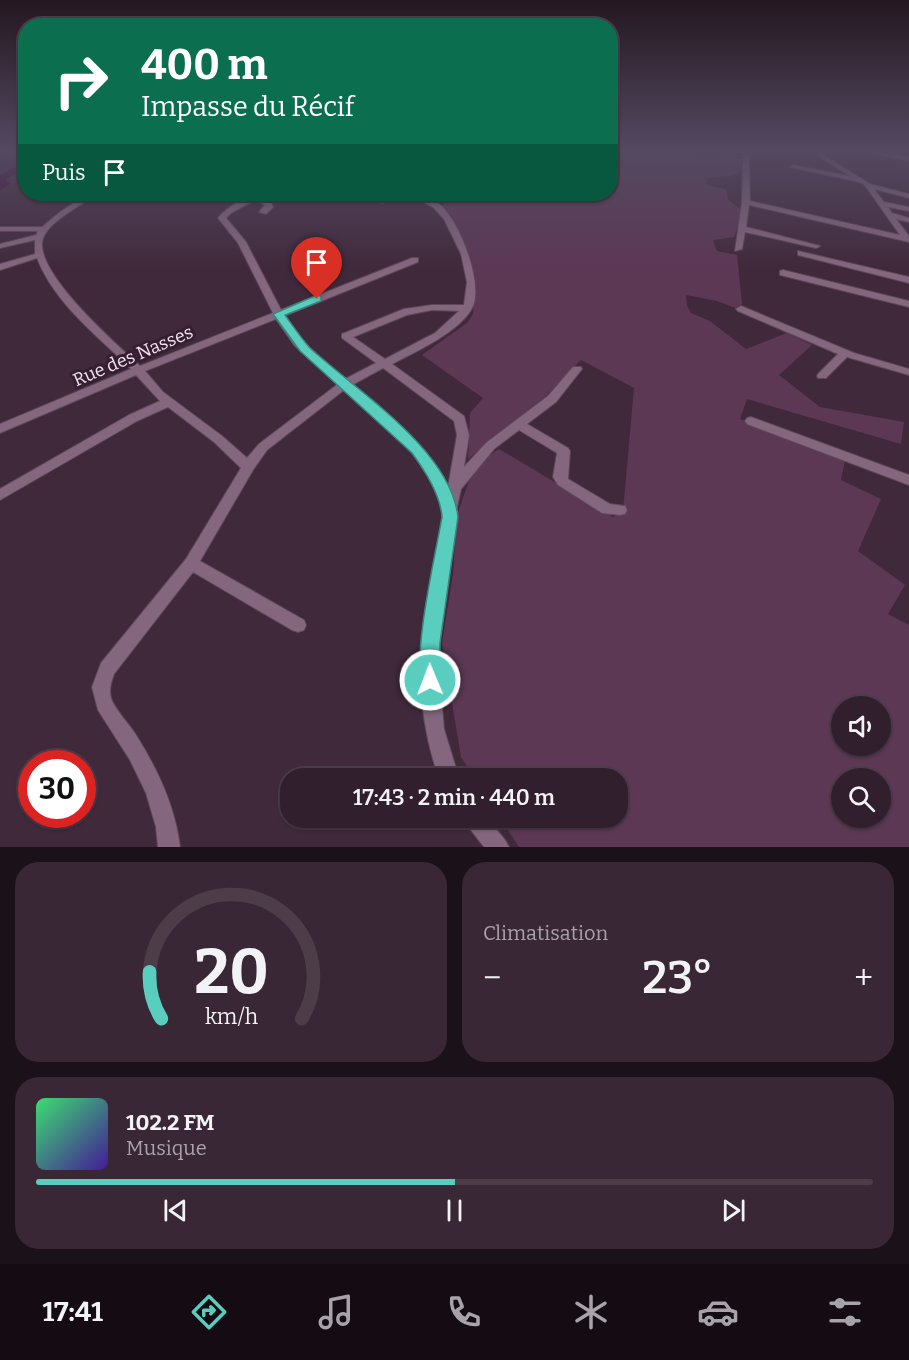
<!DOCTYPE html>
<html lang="fr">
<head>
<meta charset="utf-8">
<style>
  body { margin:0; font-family:Bitter,serif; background:#392735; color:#f1f3f6; height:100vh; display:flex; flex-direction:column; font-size:22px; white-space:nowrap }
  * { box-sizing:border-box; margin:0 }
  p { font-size:20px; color:#a8a2aa }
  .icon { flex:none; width:33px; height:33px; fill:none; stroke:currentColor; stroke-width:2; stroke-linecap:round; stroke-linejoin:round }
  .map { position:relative; height:847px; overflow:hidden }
  .panel { display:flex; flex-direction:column; gap:15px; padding:15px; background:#1b1119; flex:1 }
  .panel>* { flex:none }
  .banner { position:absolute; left:18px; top:18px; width:600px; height:183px; border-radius:24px; box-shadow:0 2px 4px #0004,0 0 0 2px #4c3d49; background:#0b6e4f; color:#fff; overflow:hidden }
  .controls { position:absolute; left:831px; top:696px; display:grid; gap:12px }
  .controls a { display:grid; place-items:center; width:60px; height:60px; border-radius:50%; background:#311f2d; box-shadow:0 2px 4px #0004,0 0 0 2px #4c3d49; font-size:30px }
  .speed { position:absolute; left:18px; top:750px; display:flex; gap:12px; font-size:30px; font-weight:700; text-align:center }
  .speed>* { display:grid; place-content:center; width:78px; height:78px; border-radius:50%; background:#311f2d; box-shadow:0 2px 4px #0004,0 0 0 2px #4c3d49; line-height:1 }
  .speed .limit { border:9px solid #d22; background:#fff; color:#111 }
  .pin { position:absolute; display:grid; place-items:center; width:51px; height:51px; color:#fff; margin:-62px -26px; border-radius:50% 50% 50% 0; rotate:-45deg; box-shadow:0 0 6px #0007 }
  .pin .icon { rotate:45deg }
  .me { position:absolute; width:66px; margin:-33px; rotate:359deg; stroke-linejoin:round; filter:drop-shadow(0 0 4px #0008) }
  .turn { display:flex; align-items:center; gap:21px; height:126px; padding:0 24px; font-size:27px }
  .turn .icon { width:78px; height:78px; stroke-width:2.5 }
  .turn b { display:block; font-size:42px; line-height:51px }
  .then { display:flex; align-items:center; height:57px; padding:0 24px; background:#0003; gap:12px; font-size:22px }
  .big { font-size:45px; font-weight:600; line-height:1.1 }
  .panel .widget { flex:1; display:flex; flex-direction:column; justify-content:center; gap:9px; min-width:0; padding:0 21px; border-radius:24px; background:#392735 }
  .panel .dial { align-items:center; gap:0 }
  .dial svg { height:156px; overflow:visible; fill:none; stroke:#4c3d49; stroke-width:7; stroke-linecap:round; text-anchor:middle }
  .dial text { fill:#f1f3f6; stroke:none }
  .song { display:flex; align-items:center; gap:18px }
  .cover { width:72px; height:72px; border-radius:9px; background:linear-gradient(135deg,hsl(140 70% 55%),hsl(260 70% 35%)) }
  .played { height:6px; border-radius:3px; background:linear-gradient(90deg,#59cebf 50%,#4c3d49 50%) }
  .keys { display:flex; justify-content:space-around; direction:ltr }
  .heat { display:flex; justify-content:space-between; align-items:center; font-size:33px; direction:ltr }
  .panel .tiles { flex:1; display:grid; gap:15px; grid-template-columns:1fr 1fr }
  .widget:last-child { grid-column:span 2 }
  .trip { position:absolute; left:280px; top:768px; width:348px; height:60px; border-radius:24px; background:#311f2d; box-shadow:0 2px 4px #0004,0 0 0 2px #4c3d49; font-weight:600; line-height:60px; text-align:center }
  .dock { display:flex; height:96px; justify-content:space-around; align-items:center; background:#140c12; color:#a8a2aa }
  .dock .icon { width:42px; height:42px }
  .dock .on { color:#59cebf }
  .dock b { font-size:27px; color:#f1f3f6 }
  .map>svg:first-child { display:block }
  .green { fill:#5c3855; fill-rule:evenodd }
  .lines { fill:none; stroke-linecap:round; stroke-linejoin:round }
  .river { fill:#3f0238; fill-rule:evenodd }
  .minor-casing { stroke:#5d4759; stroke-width:2 }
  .minor { fill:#84677e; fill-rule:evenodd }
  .route { fill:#59cebf; stroke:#3a867c; stroke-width:1.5 }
  .labels { text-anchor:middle; stroke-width:6; stroke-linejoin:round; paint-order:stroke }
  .street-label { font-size:18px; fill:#f3e3ef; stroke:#361f32 }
</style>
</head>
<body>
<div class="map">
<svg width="909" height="847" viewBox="0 0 909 847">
  <rect width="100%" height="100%" fill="#41293c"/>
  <!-- green -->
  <path class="green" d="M611 149H677L696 155H725L722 149H730L737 159H745L741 166 745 170 729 176 707 178 706 185 726 189 728 199 743 212 734 237 713 240 717 251 737 255 742 304 736 308 717 301 686 295 687 306 691 313 710 321 746 349 787 333 812 345 779 375 820 407 904 422 901 444 747 399 740 419 845 460 841 480 881 499 858 551 905 585 888 614 909 625V847H519L500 818H618V778H475L461 757 442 643 453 574 457 515 470 478 487 457 499 449 613 517 623 511 634 388 581 360 539 403 468 459 470 413 483 398 422 355 467 323 473 314 475 278 470 260 450 216 441 205 470 194H610ZM842 706H880V746H842ZM842 778H880V818H842Z"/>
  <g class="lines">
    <!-- river -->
    <path class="river" d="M26 162V169L6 179 10 184 0 190V175Z"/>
    <!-- minor casing -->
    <g class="minor-casing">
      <path id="minor" d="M746 149H752L749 161 750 201 900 235 864 184 859 182 790 167 793 165 850 176 821 158 814 149H820L825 156 870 184 909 194V198L874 189 884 202 909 207V211L888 207 892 213 909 218V222L896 219 909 236V242L749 205 746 227 820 246 816 248 745 232 742 249 735 251 742 202 743 161Z
        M847 149H861L909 157V161Z
        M87 194H95C79 208 57 216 45 234 24 265 119 346 140 366L273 313 238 243 218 218C228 206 249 194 264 194L261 197 271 202 273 207 266 214 259 212 265 205 255 200 231 213 226 218 246 242 281 310 412 258H418V262L284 316 302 341 345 379 376 363 342 338V334L404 309 432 305H464L467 282 461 254 444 219 434 208 409 194C419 193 431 198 439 204 459 219 483 282 473 306 462 331 415 352 392 364L464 416 469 435 464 467 486 443 548 396 573 367H581L582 369 556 402 527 424 568 448 570 451 568 479 610 504 625 506 627 510 625 514 620 515 602 513 558 485 553 477 557 453 519 430 494 449 461 489 456 512 438 643V660L444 729 459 778H439C424 736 418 689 422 643 425 601 436 559 443 517 434 460 385 427 344 390L267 450 253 470 200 561 304 620 306 625 304 630 298 632 292 630 193 572 114 674C111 683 108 691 112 701 118 713 129 724 136 735 158 770 175 806 180 847H158L156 827 146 793 130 760 98 710 92 687 101 663 186 559 241 468 214 442 168 407 137 421 0 500V489L129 415 160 401 136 375 0 433V424L131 369C98 336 54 303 37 258L0 270V264L35 254V240L0 248V244L36 235 38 231H0V227H42L60 212ZM432 310 459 311 435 333 385 359 353 337 407 315ZM276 319 294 345 338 384 259 444 247 458 222 436 163 392 145 371ZM383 368 454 421 457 435 448 487C427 444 387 416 352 385Z
        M396 194H405L383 203 376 201Z
        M798 251 909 277V283L798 255Z
        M783 270 909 301V307L780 275V271Z
        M741 306 854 353 909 369V375L847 357 826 378H818L817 376 818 374 838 354 738 311 736 309Z
        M751 417 909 475V485L747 424 745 421 747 418Z
        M464 818H487L505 840 509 847H484L467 825Z"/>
    </g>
    <!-- minor -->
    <use href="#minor" class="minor"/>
  </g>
  <!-- sky -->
  <linearGradient id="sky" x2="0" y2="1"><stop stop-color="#241721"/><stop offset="0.56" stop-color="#544961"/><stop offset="1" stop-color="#544961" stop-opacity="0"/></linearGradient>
  <rect width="909" height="268" fill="url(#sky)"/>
  <!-- route -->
  <path class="route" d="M317 295 321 296V301L285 315C293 326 301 338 310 348 357 391 451 450 458 517L440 643V680L438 687 430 690 423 687C411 658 436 552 442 517 440 494 425 471 412 453L300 351 273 314Z"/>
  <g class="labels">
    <!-- street labels -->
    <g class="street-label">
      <text transform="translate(133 356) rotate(-23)" y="6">Rue des Nasses</text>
    </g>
  </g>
</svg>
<div class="controls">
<a><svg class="icon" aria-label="sound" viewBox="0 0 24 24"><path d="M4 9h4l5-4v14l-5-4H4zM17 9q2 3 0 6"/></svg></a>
<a><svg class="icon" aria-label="search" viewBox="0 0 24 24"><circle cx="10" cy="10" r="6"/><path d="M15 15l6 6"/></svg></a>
</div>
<div class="speed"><div class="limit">30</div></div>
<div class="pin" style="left:317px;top:299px;background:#d93025"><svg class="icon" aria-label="arrive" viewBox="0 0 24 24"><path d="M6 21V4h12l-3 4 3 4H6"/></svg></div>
<svg class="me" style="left:430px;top:680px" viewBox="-20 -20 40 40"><circle r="17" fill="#59cebf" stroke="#fff" stroke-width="3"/><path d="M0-11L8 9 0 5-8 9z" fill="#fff"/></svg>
<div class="trip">17:43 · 2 min · 440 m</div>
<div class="banner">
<div class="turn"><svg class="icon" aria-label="right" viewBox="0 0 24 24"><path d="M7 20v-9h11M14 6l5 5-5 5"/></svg><div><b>400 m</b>Impasse du Récif</div></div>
<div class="then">Puis<svg class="icon" aria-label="arrive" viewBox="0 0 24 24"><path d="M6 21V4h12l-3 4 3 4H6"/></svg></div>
</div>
</div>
<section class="panel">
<div class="tiles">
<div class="widget dial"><svg viewBox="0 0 100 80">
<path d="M14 69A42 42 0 1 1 86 69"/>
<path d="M14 69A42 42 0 0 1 8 45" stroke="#59cebf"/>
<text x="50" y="56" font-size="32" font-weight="700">20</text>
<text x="50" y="72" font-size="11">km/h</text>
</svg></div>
<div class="widget"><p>Climatisation</p>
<div class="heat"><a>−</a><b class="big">23°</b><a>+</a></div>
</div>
<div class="widget">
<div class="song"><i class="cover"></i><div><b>102.2 FM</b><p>Musique</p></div></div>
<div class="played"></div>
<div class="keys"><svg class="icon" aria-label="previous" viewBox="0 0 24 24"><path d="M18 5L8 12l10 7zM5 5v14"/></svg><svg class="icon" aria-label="pause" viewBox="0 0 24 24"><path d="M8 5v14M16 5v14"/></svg><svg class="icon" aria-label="next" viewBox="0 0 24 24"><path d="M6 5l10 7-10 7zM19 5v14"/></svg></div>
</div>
</div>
</section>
<nav class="dock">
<b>17:41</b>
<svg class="icon on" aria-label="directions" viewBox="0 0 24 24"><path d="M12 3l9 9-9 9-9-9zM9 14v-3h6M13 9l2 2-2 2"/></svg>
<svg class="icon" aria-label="music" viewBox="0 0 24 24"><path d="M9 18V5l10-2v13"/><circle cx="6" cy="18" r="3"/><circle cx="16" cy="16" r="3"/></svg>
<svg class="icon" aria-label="phone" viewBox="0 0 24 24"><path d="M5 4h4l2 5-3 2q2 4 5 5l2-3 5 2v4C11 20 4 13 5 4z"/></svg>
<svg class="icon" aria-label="climate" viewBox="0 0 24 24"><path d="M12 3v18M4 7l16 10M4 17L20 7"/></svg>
<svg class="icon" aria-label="car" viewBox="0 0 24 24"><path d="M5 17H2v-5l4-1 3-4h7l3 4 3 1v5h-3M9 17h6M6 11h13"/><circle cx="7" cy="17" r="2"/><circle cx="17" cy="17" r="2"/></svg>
<svg class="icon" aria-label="filters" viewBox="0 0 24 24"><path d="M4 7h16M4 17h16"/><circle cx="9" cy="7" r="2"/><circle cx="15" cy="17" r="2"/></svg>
</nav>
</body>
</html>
